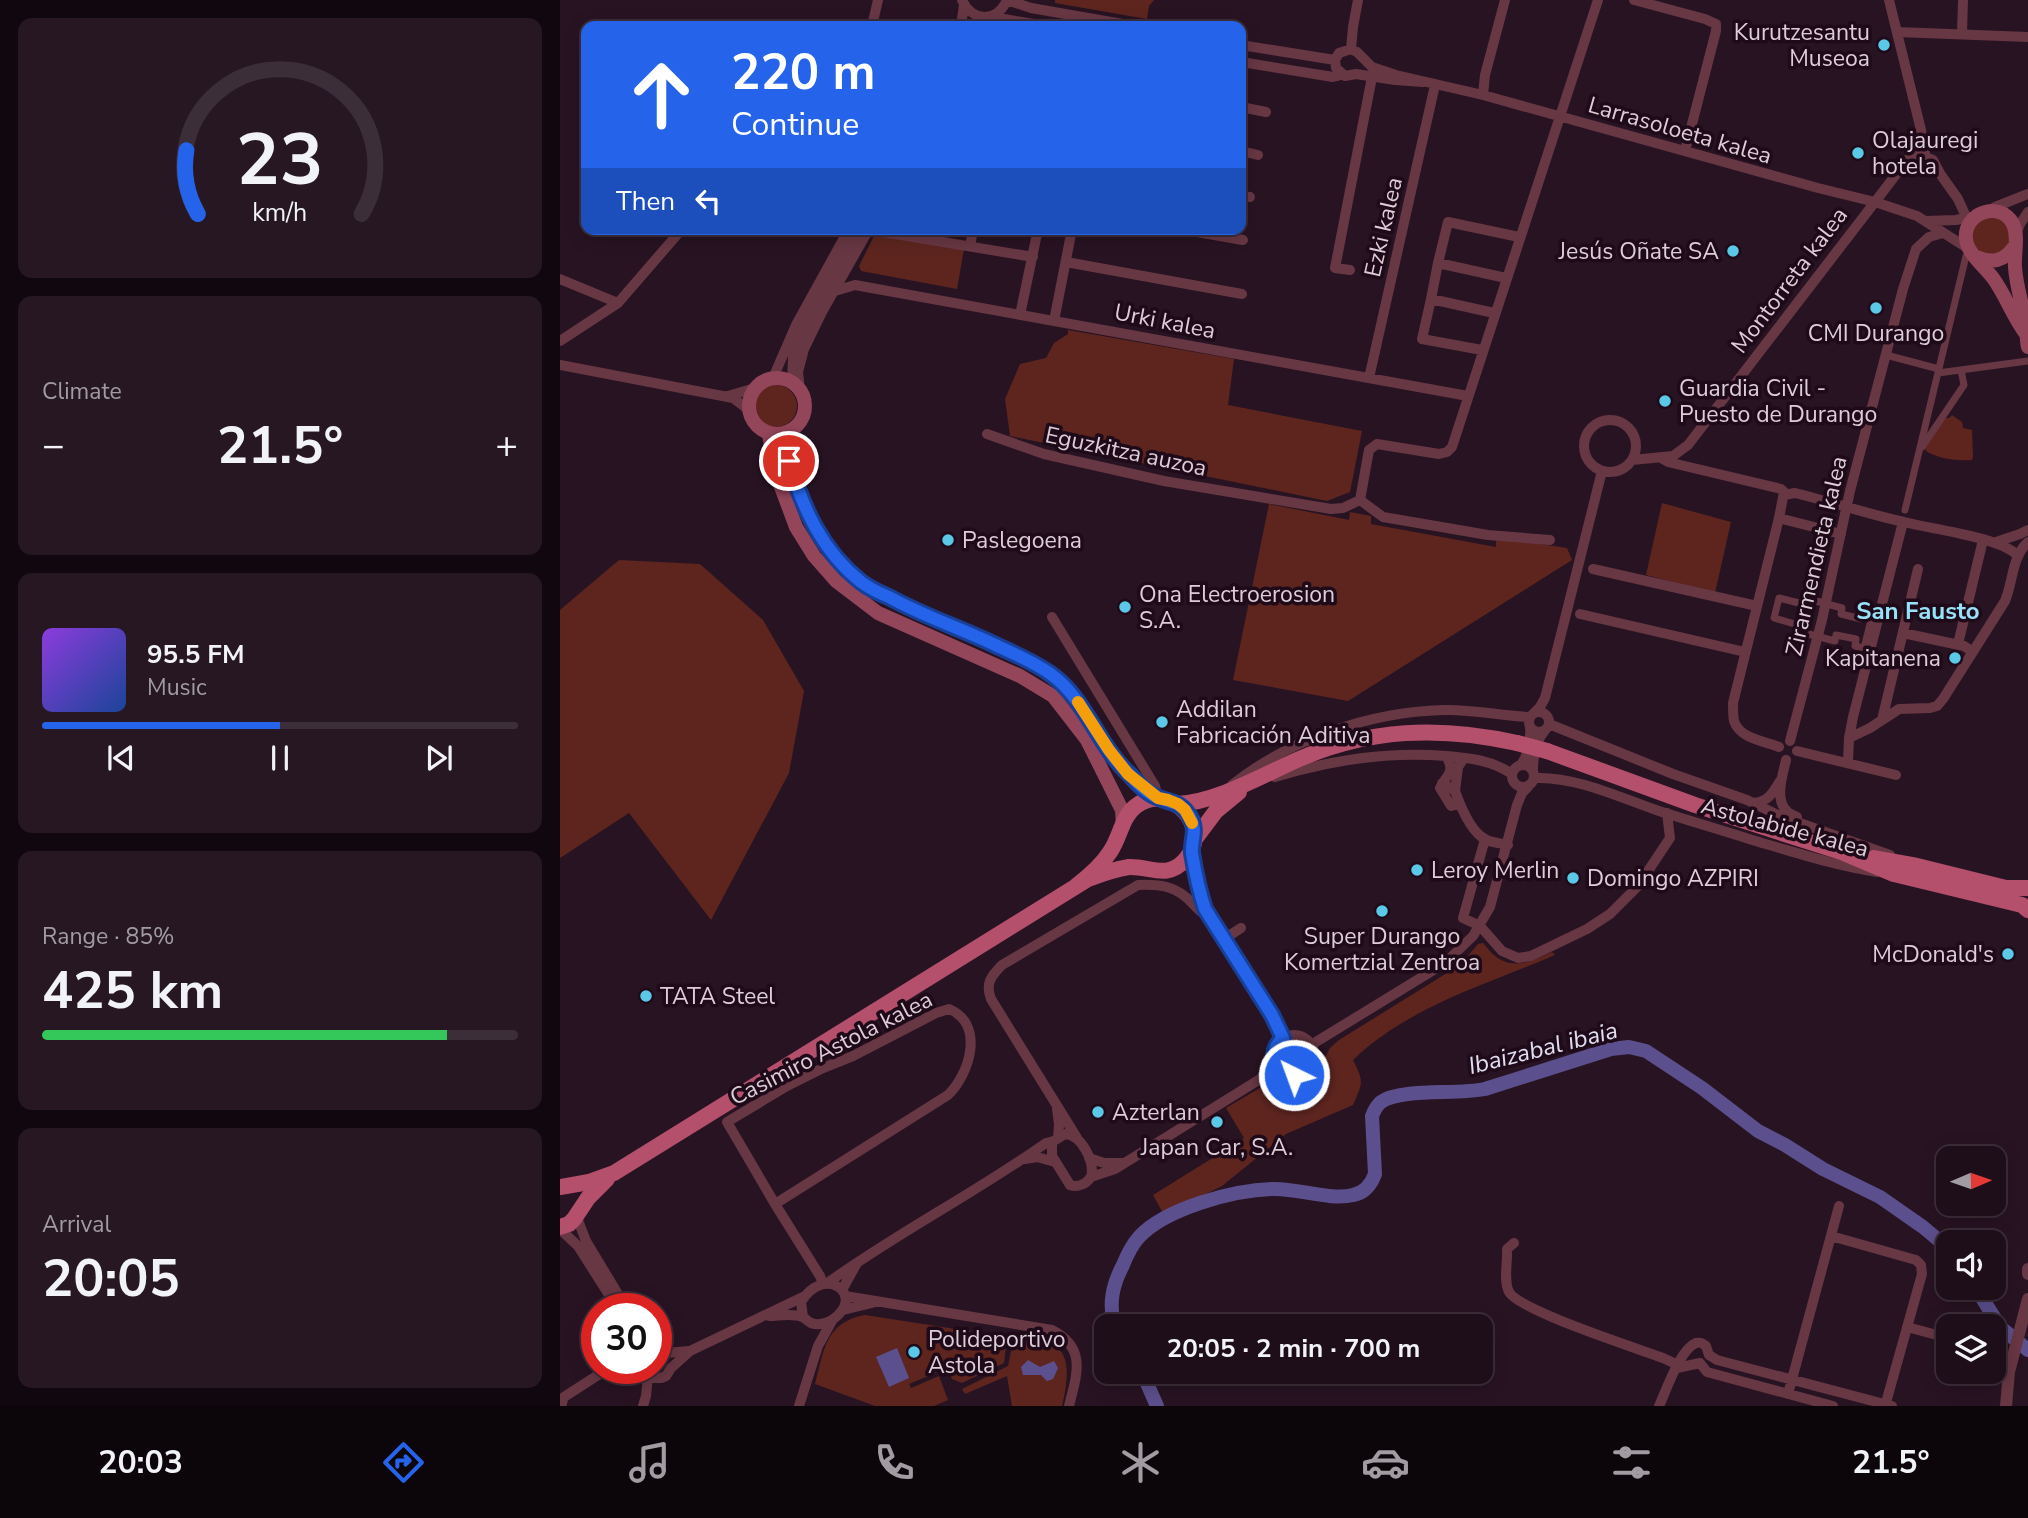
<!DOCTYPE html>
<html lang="en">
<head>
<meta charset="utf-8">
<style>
  body { margin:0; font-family:"Nunito Sans",sans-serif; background:#261723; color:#f1f3f6; height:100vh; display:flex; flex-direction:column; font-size:26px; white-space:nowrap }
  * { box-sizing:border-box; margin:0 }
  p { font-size:23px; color:#a19ca2 }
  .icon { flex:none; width:38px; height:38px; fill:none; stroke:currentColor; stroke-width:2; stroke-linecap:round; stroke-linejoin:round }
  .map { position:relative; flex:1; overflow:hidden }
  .drawer { display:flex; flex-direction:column; gap:18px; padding:18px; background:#10080e; width:560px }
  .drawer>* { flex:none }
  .banner { position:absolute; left:21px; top:21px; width:665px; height:214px; border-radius:14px; box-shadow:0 4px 18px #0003,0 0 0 2px #3c2e39; background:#2563eb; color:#fff; overflow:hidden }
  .needle { width:46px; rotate:88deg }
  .fabs { position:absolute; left:1376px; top:1146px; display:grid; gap:14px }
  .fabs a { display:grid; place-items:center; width:70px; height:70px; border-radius:14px; background:#1e0e1a; box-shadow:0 4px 18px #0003,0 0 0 2px #3c2e39; font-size:35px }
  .speed { position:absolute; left:21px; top:1293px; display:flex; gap:14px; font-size:35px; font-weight:700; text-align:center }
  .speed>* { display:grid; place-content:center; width:91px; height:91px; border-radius:50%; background:#1e0e1a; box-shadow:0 4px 18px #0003,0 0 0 2px #3c2e39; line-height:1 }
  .speed .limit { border:10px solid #d22; background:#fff; color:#111 }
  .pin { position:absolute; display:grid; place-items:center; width:60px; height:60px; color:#fff; margin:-30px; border:4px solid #fff; border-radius:50%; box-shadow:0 2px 7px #0007 }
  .me { position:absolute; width:77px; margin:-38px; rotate:318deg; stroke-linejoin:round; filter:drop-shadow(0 0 5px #0008) }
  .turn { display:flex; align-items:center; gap:24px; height:147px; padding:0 35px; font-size:32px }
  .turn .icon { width:91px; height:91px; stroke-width:2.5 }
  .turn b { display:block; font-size:49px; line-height:60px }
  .then { display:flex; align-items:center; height:66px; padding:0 35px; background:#0003; gap:14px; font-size:26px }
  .big { font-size:52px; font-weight:700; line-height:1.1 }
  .drawer .widget { flex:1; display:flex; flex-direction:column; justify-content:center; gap:10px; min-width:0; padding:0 24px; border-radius:14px; background:#261723 }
  .drawer .dial { align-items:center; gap:0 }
  .dial svg { height:182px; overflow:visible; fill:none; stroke:#3c2e39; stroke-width:7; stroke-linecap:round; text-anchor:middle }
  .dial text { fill:#f1f3f6; stroke:none }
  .song { display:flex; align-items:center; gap:21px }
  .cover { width:84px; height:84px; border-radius:10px; background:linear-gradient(135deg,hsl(270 70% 55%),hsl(220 70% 35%)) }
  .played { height:7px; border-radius:4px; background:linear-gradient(90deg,#2563eb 50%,#3c2e39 50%) }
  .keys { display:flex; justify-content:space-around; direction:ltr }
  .heat { display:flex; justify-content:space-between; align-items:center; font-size:38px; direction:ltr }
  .charge { height:10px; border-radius:5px; background:linear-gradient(90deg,#34c759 85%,#3c2e39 0) }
  .trip { position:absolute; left:534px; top:1314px; width:399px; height:70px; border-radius:14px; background:#1e0e1a; box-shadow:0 4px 18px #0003,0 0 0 2px #3c2e39; font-weight:700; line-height:70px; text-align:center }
  .tabs { display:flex; height:112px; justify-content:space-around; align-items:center; background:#0c060a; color:#a19ca2 }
  .tabs .icon { width:49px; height:49px }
  .tabs .selected { color:#2563eb }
  .tabs b { font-size:32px; color:#f1f3f6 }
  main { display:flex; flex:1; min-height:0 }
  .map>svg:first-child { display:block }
  .green { fill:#5e251f }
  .water { fill:#5c4f8d }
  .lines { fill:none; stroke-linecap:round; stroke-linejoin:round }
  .river { stroke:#5c4f8d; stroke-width:14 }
  .pedestrian { stroke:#683744; stroke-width:7 }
  .minor { stroke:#683744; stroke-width:10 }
  .tertiary { stroke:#683744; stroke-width:12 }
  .secondary { stroke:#93455a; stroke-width:14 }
  .primary { stroke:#b44f6c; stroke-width:16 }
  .primary-bridge { stroke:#b44f6c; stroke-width:16 }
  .route-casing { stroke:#184099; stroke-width:18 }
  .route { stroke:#2563eb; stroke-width:12 }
  .slow { stroke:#f59e0b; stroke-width:12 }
  .poi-dot { fill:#5ac8e6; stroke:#1e0a18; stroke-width:2.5 }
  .labels { text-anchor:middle; stroke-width:7; stroke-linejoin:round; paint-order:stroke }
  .poi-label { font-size:23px; fill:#ddcdd7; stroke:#1e0a18; text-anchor:start }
  .street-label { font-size:23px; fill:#ddcdd7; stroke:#1e0a18 }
  .neighbourhood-label { font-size:24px; font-weight:bold; fill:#97e2f8; stroke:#1e0a18 }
  .water-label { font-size:24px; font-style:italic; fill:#e0def1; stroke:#1e0a18 }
</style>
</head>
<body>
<main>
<section class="drawer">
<div class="widget dial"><svg viewBox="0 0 100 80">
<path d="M14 69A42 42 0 1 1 86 69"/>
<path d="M14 69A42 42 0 0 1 9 41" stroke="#2563eb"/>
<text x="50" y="56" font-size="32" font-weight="700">23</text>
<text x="50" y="72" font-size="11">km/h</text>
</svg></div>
<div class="widget"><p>Climate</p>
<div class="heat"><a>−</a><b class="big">21.5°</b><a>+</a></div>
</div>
<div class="widget">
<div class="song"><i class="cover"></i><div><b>95.5 FM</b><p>Music</p></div></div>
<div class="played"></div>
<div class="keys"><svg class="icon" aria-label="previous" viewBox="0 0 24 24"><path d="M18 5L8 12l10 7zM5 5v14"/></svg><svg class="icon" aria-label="pause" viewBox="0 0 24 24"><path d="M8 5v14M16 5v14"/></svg><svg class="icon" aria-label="next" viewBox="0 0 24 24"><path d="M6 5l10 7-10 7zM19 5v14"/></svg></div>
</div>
<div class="widget"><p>Range · 85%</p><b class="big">425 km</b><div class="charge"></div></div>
<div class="widget"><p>Arrival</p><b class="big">20:05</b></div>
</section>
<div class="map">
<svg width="1468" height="1406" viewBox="0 0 1468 1406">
  <rect width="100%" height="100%" fill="#281322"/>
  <!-- green -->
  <path class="green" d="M495 0H594L589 6 587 19 495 3Z
    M1412 236a19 19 0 1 1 38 0a19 19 0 1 1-38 0Z
    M315 234 404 249 397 289 301 271 299 266Z
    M508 330 674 359 668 405 802 431 790 492 767 501 450 436 445 399 460 364 486 358 494 343 508 334Z
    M195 406a21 21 0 1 1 42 0a21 21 0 1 1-42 0Z
    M1392 415 1402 422 1403 428 1412 430 1413 456 1412 460C1398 461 1376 459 1365 450L1366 444 1383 418H1389Z
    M1102 503 1171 522 1155 593 1086 575Z
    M709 504 789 520 790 512 811 516V524L936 547V541L941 538 1007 548 1012 560 788 701 673 680Z
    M59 560 140 564 203 620 244 691 229 773 151 920 69 813 0 858V610Z
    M923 943C927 947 930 952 934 955 953 971 973 961 992 952L995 955C926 985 849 1006 793 1060 804 1082 803 1082 793 1105L726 1134 662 1186 604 1215 593 1195 680 1141 684 1138 666 1108 705 1085 715 1082H739L752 1078 756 1074 770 1048 779 1040 887 973 907 957 918 944Z
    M305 1315 447 1337 444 1363 402 1383 392 1379 388 1370 385 1369 349 1384 351 1388 379 1376 388 1400 374 1406H315L255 1384C264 1351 265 1322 305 1315Z
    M454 1337C466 1339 481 1340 492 1345 514 1353 506 1389 502 1406H452L447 1376 405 1394 402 1389 448 1366Z"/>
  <!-- water -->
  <path class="water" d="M337 1348 349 1378 329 1387 316 1357Z
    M468 1360 480 1367 494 1361 498 1368 493 1379 487 1381 481 1375H463L461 1367Z"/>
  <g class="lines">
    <!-- river -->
    <path class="river" d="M1416 1288 1440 1327 1468 1350
      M554 1326C549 1303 552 1286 563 1265 567 1255 572 1245 579 1237 606 1208 674 1190 713 1189 737 1188 771 1201 793 1195 804 1193 811 1185 815 1174L812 1116C814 1111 816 1106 821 1102 841 1088 897 1095 925 1089L1051 1049 1069 1047 1086 1051 1142 1088 1198 1131 1225 1145 1263 1169 1320 1197 1363 1227 1388 1248
      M582 1372 597 1406"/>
    <!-- pedestrian -->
    <path class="pedestrian" d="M1326 355 1379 369
      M1378 373 1468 361
      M1362 447 1404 385 1401 370
      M1345 510 1406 256
      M1219 598 1243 604 1245 598 1282 608 1281 614 1301 619 1303 613 1312 616 1304 648 1295 646 1296 639 1276 635 1275 641 1237 631 1238 625 1214 618Z"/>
    <!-- minor -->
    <path class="minor" d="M402 0C412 22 437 23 447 0
      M447 0 471 8 574 26
      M1074 0 1145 19 1156 24V31L1125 151
      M1329 0 1361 130 1366 159
      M436 14 444 19 486 26
      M312 26 318 0
      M401 26 404 5
      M1337 32 1468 37
      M1402 33 1403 0
      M681 45 775 60
      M791 49 793 27 798 0
      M681 62 773 77 781 75
      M863 82 835 80 796 74 785 76 776 68 775 60 779 53 791 49 797 52 812 67 836 75 923 95 1258 188 1315 202 1357 216 1409 249
      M923 95 925 75 945 0
      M681 107 706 112
      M681 151 698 155
      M681 196 690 197
      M1430 210 1435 207 1468 194
      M1366 221 1396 220 1410 217
      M318 229 317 231 473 257
      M620 229 683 240
      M1456 235 1460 224 1468 212
      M411 241 413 229
      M506 262 682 294
      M878 263 888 222 959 237
      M790 270 775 268 812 77
      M0 279 58 303
      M275 291 295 285 908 396
      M871 299 862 339 922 350
      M934 313 871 299 878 263 946 278
      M460 315 478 229
      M494 321 512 229
      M0 341 58 303 122 229
      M0 365 173 398 189 410
      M213 378 236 325 289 229
      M809 378 875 85
      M232 382 233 357 240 337 299 229
      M240 390 238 372 244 349 262 312 309 229
      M168 396 195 388
      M1024 446a26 26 0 1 1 52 0a26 26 0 1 1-52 0Z
      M427 434 484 454 604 481 771 509 783 508 800 500
      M1101 458 1108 462 1221 489 1224 492 1219 518
      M1072 460 1113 456 1128 445 1348 159 1356 155H1362L1373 160 1381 175 1398 199 1409 223
      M1224 495 1235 493C1272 502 1308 514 1344 522 1371 529 1439 537 1457 555
      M990 540 928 535 823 517 800 500 809 450 817 444 879 454 887 452 892 447 1038 0
      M1436 542 1460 534 1468 530
      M1033 569 1197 606
      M1020 614 1185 652
      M492 617 595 786 598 797
      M1343 633 1404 646 1413 652
      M1398 644 1423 540
      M969 722a10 10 0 1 1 20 0a10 10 0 1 1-20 0Z
      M975 712 980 707 985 698 1042 471
      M1322 720 1358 569
      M989 724 1113 774 1187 800 1220 816 1330 855
      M1289 738 1310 728 1339 709 1370 708 1377 706 1383 699 1445 601C1453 582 1452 556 1468 542
      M1230 741 1262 620 1290 491 1343 289 1356 249 1369 237 1383 233
      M1219 747C1204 741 1180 739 1174 721 1173 716 1173 709 1173 703L1219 518 1281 534
      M1237 751 1336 775
      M886 756C896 772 887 774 880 788L891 806 898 804
      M1226 760C1223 774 1214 800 1227 811 1228 813 1235 816 1237 817
      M1288 762 1289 738 1293 717 1343 522
      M952 776a11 11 0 1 1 22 0a11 11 0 1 1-22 0Z
      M961 765C969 753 971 741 970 727
      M973 770C973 756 976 741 985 730
      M715 777C771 760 827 751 886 756 909 758 932 760 952 774
      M975 778C1015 776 1061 798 1099 811 1133 822 1168 832 1202 843 1241 854 1277 866 1317 872
      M882 783 895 791C900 805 911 832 925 839 931 843 941 843 948 845
      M672 785C729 739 811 712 883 710 912 709 941 716 969 717
      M895 791 898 767 904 758
      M1193 803C1208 802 1213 793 1220 781
      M925 839 903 918 920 926 942 951 958 958 971 956 1027 929 1050 914 1078 886 1110 838 1107 813
      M632 850 639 891 645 909 712 1015 723 1038
      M664 939 681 928
      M714 1055a20 20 0 1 1 40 0a20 20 0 1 1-40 0Z
      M751 1045 885 963 913 936 930 907 957 805 962 793 968 787
      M497 1109 499 1124 498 1138
      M505 1134C522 1135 535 1162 531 1177 526 1184 518 1188 510 1185L492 1156V1142Z
      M517 1138 431 999C425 984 431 976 442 965L578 885C600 884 617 886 632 903 639 910 642 914 650 918
      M529 1158 544 1163H563
      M465 1159 477 1157 495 1162
      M531 1177 555 1169 697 1081 717 1066
      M215 1204 388 1095C410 1074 425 1024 389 1009L376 1013 293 1056 263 1068 227 1086 167 1122 215 1204 260 1276 263 1284
      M16 1215 26 1241 67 1309
      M0 1229 18 1246 58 1309
      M1271 1236 1356 1260 1361 1265 1362 1274 1325 1406
      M954 1243 947 1249C948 1261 943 1280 949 1292 960 1311 1077 1348 1103 1358L1118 1365
      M266 1284C337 1233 415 1193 486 1143L494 1141
      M282 1290 297 1263
      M285 1296 492 1330C527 1348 517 1374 509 1406
      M283 1310 312 1303
      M209 1316C219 1316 233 1313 242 1317 245 1318 247 1321 251 1323 261 1327 273 1321 280 1313 300 1291 263 1266 241 1302L243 1317
      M1347 1327 1388 1338
      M96 1350 106 1353 129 1351
      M1433 1352 1438 1353
      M83 1368 88 1376 92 1378H101L106 1376 111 1368 130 1351 245 1296
      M1117 1368 1140 1363 1147 1372 1273 1406
      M1228 1394 1279 1206
      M1 1406 4 1397 49 1368
      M83 1406 86 1396 88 1376
      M239 1406 258 1346 273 1319
      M1099 1406C1106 1391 1120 1349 1136 1343 1141 1342 1142 1343 1146 1346L1149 1355 1157 1360 1332 1406"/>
    <!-- tertiary -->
    <path class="tertiary" d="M1468 1269V1274
      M1446 1406 1449 1372 1468 1299"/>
    <!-- secondary -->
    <path class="secondary" d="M1417 257C1432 264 1444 261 1454 247
      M1466 334C1453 317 1446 296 1433 278 1425 267 1407 253 1406 239 1403 212 1441 200 1453 224 1459 237 1454 253 1455 267 1456 285 1462 302 1465 320 1467 329 1466 338 1468 347
      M189 406a28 28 0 1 1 56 0a28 28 0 1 1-56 0Z
      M227 432C228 441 227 450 228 459 234 499 270 562 304 584 342 609 392 625 434 645 453 654 474 662 491 674 518 693 531 724 549 750 563 770 580 784 599 798
      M209 433 214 468 236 527 254 556 276 581 318 613 460 676 493 696 527 740 562 810 563 826"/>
    <!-- primary -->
    <path class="primary" d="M987 751 1135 805 1284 853 1334 874 1462 905 1468 910
      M617 804C657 802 701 776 737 760 809 728 881 726 957 743
      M635 839 656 811 679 792
      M1314 858 1353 865 1446 888H1468
      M0 1187 29 1182 54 1173 528 879C541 874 555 869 569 867 590 866 607 880 625 860 654 829 611 780 576 806 562 816 560 838 550 852 541 866 529 876 516 886
      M0 1227 9 1224 14 1219 28 1198 47 1179"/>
    <!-- primary-bridge -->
    <path class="primary-bridge" d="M957 743 987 751"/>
  </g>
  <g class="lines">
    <!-- route casing -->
    <g class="route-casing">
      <path id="route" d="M229 461C242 507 262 551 301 582 309 588 319 593 329 597 361 615 397 627 431 643 450 652 475 662 492 675 527 701 538 746 570 775 577 783 589 795 599 798 613 804 620 801 630 817 638 831 631 839 632 853 635 872 639 891 645 909L712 1015 723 1038C707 1052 714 1073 734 1075"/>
    </g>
    <!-- route -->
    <use href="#route" class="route"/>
    <!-- slow -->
    <path class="slow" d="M518 702 549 750 568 774 598 798 608 800 618 804 625 810 632 823"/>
  </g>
  <!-- markers -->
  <g class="poi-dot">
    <circle cx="1324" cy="45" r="7"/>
    <circle cx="1298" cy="153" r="7"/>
    <circle cx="1173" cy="251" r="7"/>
    <circle cx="1316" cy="308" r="7"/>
    <circle cx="1105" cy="401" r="7"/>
    <circle cx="388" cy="540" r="7"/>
    <circle cx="565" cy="607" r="7"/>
    <circle cx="1395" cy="658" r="7"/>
    <circle cx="602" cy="722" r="7"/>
    <circle cx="857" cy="870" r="7"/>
    <circle cx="1013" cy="878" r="7"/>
    <circle cx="822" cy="911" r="7"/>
    <circle cx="1448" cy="954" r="7"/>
    <circle cx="86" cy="996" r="7"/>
    <circle cx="538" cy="1112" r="7"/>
    <circle cx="657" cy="1122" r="7"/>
    <circle cx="354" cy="1352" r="7"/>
  </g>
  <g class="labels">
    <!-- poi labels -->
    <g class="poi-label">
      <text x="1310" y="40" text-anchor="end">Kurutzesantu<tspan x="1310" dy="26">Museoa</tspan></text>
      <text x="1312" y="148">Olajauregi<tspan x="1312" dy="26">hotela</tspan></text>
      <text x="1159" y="259" text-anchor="end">Jesús Oñate SA</text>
      <text x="1316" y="341" text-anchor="middle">CMI Durango</text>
      <text x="1119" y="396">Guardia Civil -<tspan x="1119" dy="26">Puesto de Durango</tspan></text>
      <text x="402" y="548">Paslegoena</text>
      <text x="579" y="602">Ona Electroerosion<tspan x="579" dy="26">S.A.</tspan></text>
      <text x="1381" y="666" text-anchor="end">Kapitanena</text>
      <text x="616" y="717">Addilan<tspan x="616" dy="26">Fabricación Aditiva</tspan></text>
      <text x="871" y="878">Leroy Merlin</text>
      <text x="1027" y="886">Domingo AZPIRI</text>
      <text x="822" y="944" text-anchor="middle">Super Durango<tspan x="822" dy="26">Komertzial Zentroa</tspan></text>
      <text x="1434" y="962" text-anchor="end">McDonald's</text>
      <text x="100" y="1004">TATA Steel</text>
      <text x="552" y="1120">Azterlan</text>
      <text x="657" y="1155" text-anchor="middle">Japan Car, S.A.</text>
      <text x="368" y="1347">Polideportivo<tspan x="368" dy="26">Astola</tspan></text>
    </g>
    <!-- street labels -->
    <g class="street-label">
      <text transform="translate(1120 130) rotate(16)" y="8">Larrasoloeta kalea</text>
      <text transform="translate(823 227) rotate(-77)" y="8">Ezki kalea</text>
      <text transform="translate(1229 280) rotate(-53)" y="8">Montorreta kalea</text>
      <text transform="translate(605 321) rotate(11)" y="8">Urki kalea</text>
      <text transform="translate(566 451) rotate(12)" y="8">Eguzkitza auzoa</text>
      <text transform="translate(1256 556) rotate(-77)" y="8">Zirarmendieta kalea</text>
      <text transform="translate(1225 827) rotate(15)" y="8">Astolabide kalea</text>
      <text transform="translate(271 1048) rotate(-27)" y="8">Casimiro Astola kalea</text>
    </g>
    <!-- neighbourhood labels -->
    <g class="neighbourhood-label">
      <text x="1358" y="619">San Fausto</text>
    </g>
    <!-- water labels -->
    <g class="water-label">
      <text transform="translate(983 1048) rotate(-14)" y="8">Ibaizabal ibaia</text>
    </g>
  </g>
</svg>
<div class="fabs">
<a><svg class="needle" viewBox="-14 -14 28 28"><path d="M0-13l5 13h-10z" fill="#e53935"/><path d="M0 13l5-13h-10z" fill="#a19ca2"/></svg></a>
<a><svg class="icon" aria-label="sound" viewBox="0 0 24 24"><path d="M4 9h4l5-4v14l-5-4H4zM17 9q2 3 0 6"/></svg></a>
<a><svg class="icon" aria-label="layers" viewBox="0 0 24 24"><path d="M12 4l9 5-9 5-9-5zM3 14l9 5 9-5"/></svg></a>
</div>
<div class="speed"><div class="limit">30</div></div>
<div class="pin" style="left:229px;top:461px;background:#d93025"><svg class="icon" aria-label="arrive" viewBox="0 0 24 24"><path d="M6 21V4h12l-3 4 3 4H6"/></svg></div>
<svg class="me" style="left:734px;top:1075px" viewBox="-20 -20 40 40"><circle r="17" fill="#2563eb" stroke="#fff" stroke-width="3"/><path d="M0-11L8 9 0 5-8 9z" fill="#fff"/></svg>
<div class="trip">20:05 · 2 min · 700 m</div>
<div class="banner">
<div class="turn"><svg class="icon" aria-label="ahead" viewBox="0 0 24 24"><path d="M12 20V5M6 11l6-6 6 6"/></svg><div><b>220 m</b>Continue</div></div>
<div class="then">Then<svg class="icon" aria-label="left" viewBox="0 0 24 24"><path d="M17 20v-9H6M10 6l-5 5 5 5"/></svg></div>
</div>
</div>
</main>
<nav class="tabs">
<b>20:03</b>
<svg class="icon selected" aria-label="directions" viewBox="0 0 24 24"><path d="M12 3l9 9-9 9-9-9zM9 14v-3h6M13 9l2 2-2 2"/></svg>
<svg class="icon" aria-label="music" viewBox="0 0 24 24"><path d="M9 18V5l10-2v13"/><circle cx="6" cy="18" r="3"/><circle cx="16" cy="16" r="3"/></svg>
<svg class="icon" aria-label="phone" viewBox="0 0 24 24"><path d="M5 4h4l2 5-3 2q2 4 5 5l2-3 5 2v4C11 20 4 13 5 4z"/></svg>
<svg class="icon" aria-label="climate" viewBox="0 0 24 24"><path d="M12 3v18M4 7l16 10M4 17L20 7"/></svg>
<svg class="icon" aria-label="car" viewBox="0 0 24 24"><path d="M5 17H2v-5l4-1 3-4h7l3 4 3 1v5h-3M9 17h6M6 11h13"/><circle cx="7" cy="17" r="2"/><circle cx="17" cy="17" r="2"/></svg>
<svg class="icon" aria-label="filters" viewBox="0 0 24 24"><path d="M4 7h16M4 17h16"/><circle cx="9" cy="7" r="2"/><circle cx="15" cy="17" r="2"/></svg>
<b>21.5°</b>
</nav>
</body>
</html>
